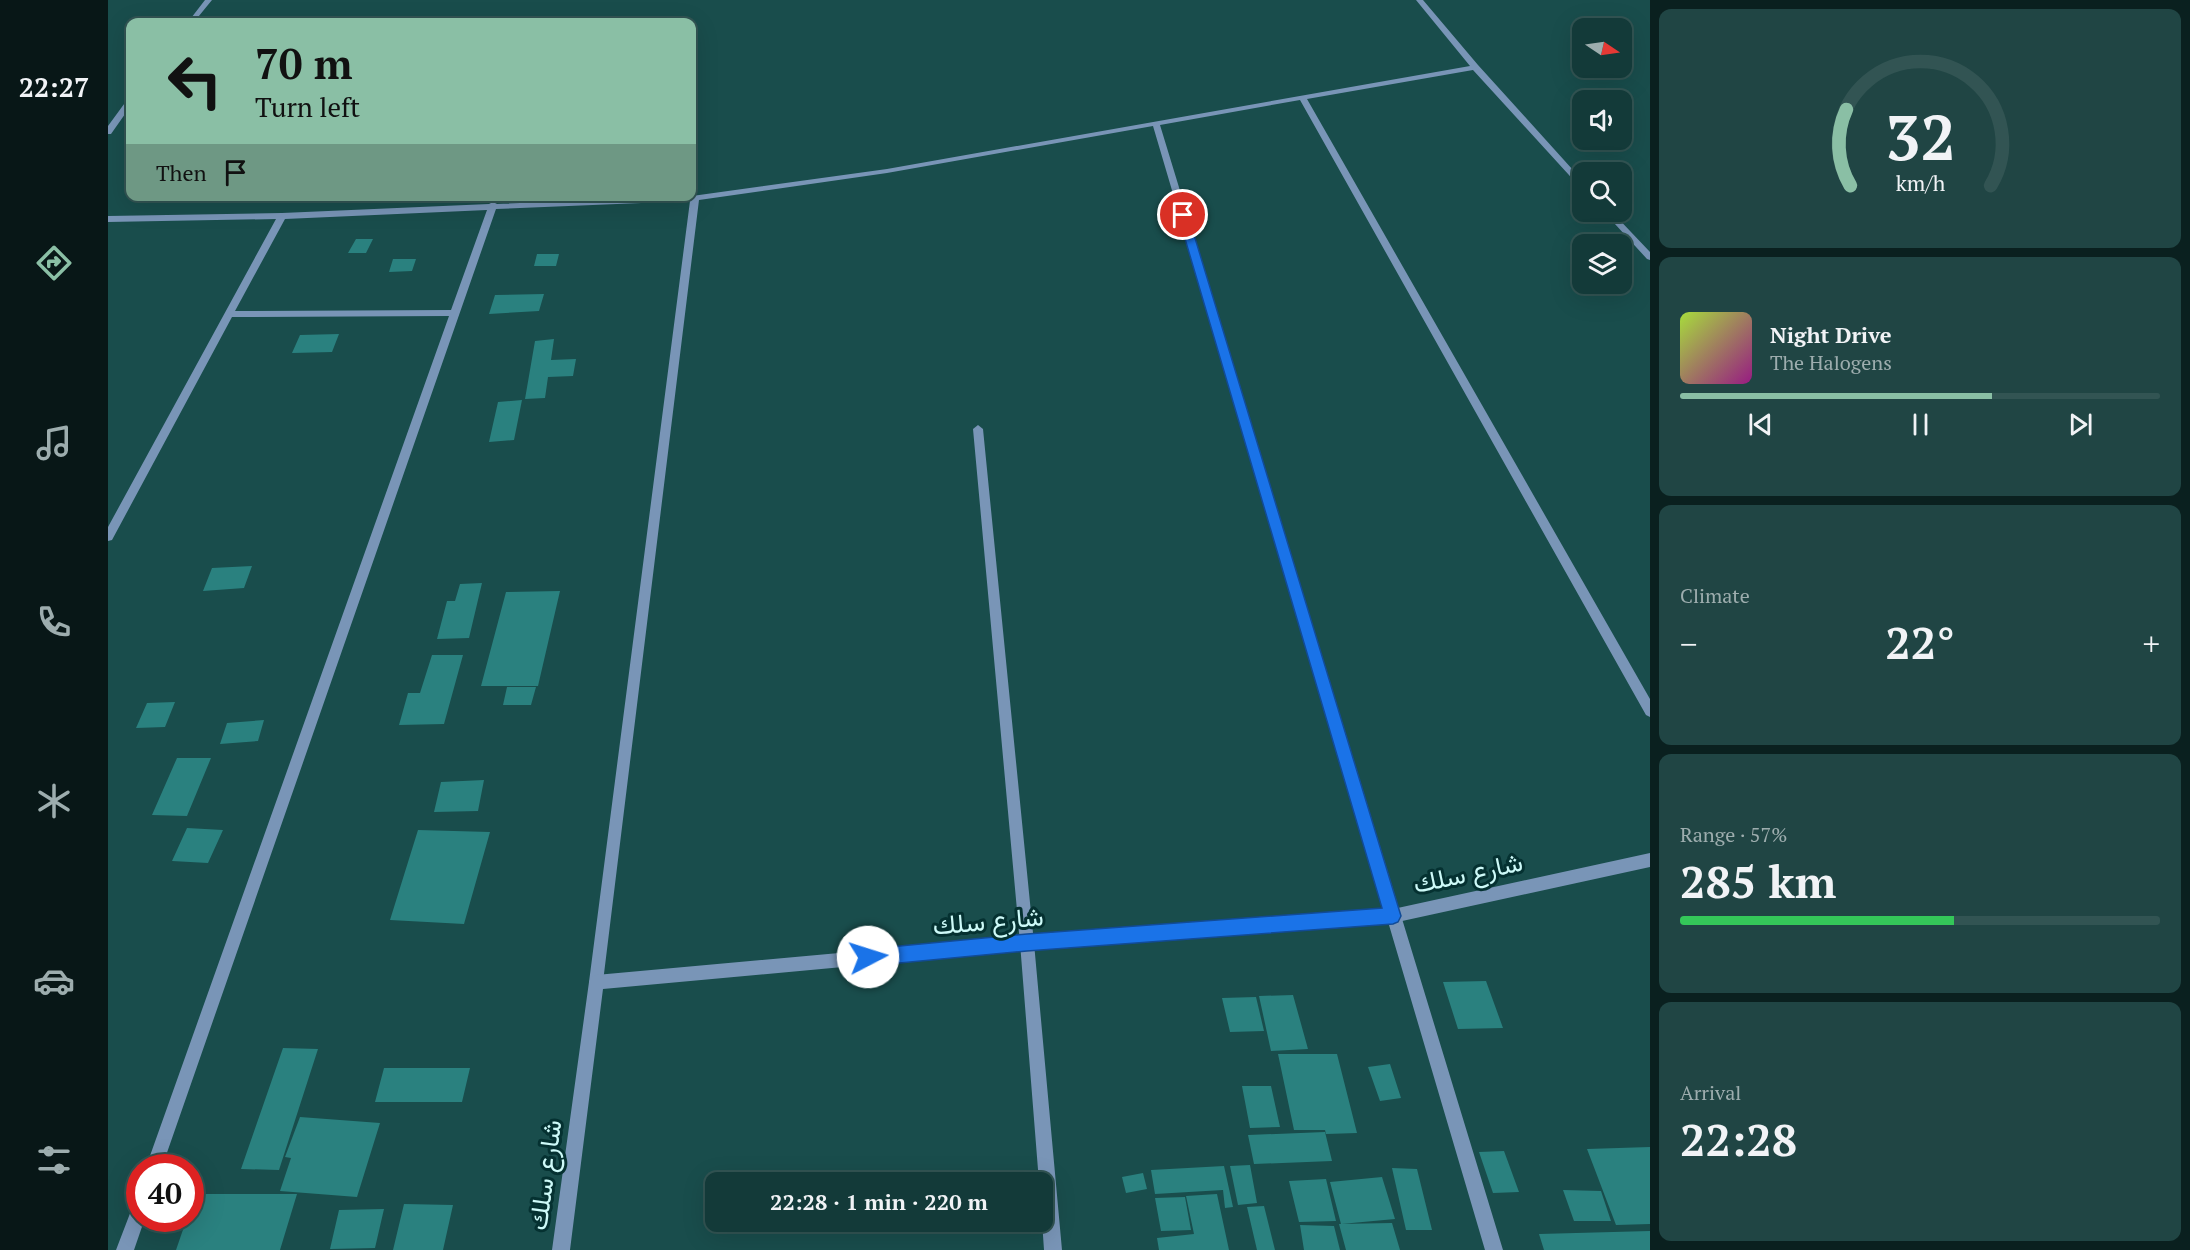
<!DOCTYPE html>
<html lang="en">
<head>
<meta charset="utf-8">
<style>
  body { margin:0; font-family:"PT Serif",Vazirmatn,serif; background:#204544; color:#f1f3f6; height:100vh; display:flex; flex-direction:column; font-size:22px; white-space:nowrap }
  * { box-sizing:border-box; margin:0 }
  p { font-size:20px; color:#9dadae }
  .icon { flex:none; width:33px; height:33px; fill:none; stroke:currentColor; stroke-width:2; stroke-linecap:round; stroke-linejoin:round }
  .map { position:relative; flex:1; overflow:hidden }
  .sheet { display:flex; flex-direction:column; gap:9px; padding:9px; background:#0a201f; width:540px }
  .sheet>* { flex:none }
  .hud { position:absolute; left:18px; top:18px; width:570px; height:183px; border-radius:12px; box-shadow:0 6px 24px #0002,0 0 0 2px #325453; background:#8abfa5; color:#111; overflow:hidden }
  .needle { width:39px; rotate:103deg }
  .buttons { position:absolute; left:1464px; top:18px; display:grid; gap:12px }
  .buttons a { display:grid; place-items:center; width:60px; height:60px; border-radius:12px; background:#133a39; box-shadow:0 6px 24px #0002,0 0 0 2px #325453; font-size:30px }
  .speed { position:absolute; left:18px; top:1154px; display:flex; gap:12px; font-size:30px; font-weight:700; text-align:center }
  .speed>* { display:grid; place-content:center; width:78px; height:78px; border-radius:50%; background:#133a39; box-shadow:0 6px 24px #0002,0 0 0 2px #325453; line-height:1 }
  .speed .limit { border:9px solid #d22; background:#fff; color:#111 }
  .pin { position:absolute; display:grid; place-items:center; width:51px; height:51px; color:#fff; margin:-26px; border:3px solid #fff; border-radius:50%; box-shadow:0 2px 6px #0007 }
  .me { position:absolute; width:66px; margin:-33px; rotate:85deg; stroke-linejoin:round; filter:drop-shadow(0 0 4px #0008) }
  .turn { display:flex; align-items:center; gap:21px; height:126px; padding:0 30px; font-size:27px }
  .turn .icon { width:78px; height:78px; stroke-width:2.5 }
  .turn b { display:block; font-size:42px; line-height:51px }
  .then { display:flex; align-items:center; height:57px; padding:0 30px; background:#0003; gap:12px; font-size:22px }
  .big { font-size:45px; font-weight:700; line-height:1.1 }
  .sheet .widget { flex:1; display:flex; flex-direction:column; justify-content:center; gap:9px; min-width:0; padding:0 21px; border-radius:12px; background:#204544 }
  .sheet .dial { align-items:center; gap:0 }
  .dial svg { height:156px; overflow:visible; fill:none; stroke:#325453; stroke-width:7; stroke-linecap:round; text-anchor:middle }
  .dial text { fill:#f1f3f6; stroke:none }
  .song { display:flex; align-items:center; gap:18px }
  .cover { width:72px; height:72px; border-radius:9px; background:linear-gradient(135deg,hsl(80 70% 55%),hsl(310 70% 35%)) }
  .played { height:6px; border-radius:3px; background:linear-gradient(90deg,#8abfa5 65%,#325453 65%) }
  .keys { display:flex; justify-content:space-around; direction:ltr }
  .heat { display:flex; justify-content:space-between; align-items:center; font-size:33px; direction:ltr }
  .charge { height:9px; border-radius:4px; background:linear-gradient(90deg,#34c759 57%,#325453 0) }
  .trip { position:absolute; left:597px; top:1172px; width:348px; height:60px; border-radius:12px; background:#133a39; box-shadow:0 6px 24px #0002,0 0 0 2px #325453; font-weight:700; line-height:60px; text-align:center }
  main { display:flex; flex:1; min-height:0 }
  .tab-bar { display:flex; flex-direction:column; width:108px; justify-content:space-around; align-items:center; background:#081717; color:#9dadae }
  .tab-bar .icon { width:42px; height:42px }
  .tab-bar .selected { color:#8abfa5 }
  .tab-bar b { font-size:27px; color:#f1f3f6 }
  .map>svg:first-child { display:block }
  .building { fill:#2a817f }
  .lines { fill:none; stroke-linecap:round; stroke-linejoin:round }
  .minor { fill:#7995b7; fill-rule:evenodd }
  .tertiary { fill:#7995b7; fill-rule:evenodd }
  .route { fill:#1a73e8; stroke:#114b97; stroke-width:1.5 }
  .labels { text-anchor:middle; stroke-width:6; stroke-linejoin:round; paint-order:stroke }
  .near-street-label { font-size:26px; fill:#cefaf8; stroke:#053131 }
</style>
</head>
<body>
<main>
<nav class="tab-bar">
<b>22:27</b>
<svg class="icon selected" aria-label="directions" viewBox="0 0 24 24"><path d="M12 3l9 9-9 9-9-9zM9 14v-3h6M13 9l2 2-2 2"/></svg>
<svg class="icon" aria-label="music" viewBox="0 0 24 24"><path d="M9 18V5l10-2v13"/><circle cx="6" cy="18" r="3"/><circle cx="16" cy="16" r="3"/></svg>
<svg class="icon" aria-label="phone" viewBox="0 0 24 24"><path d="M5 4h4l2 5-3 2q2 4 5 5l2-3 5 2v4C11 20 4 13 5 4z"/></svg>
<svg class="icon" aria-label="climate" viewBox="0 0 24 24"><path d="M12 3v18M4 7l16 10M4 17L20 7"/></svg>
<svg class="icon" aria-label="car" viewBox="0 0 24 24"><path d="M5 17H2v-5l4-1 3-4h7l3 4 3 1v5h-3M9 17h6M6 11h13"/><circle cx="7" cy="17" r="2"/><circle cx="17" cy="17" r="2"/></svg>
<svg class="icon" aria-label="filters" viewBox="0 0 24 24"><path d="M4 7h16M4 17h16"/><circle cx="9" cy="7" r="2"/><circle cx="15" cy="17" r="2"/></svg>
</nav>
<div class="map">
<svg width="1542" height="1250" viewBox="0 0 1542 1250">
  <rect width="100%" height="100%" fill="#194d4c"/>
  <!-- building -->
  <path class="building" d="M248 239H265L258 253H240Z
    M429 254H451L448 266H426Z
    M285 259H308L304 271 281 272Z
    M436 294 431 311 381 314 387 295Z
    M231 334 224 352 184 353 192 335Z
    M446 339 443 360 468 359 465 376 440 377 437 398 417 399 427 341Z
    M414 400 406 440 381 442 390 402Z
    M144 566 136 588 95 591 104 568Z
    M374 583 361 638 329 639 339 601H347L352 584Z
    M452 591 430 686H373L398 592Z
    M324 655H355L336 724 291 725 300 693H312Z
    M399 687H428L423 705H395Z
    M67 702 57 727 28 728 39 703Z
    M156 720 150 741 112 744 119 723Z
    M69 758H103L79 816 44 815Z
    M376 780 370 811 326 812 333 782Z
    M79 828 115 830 100 863 64 861Z
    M310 830 382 832 356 924 282 920Z
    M1378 981 1395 1028 1350 1029 1335 982Z
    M1185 995 1200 1049 1163 1051 1151 996Z
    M1148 997 1156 1031 1122 1032 1114 998Z
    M175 1048 210 1049 171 1170 133 1169Z
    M1170 1054H1229L1249 1133 1218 1134 1217 1130H1186Z
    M1282 1064 1293 1098 1272 1101 1260 1067Z
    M276 1068H362L354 1102H267Z
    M1134 1086H1163L1172 1127 1142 1128Z
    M192 1117 272 1123 249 1197 172 1191 183 1158 177 1157Z
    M1217 1132 1224 1161 1146 1164 1140 1135Z
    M1542 1147V1224L1508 1225 1479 1149Z
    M1396 1151 1411 1192 1385 1193 1371 1152Z
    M1142 1165 1149 1203 1130 1205 1122 1166Z
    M1116 1166 1125 1207 1117 1208 1115 1190 1047 1194 1043 1170Z
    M1284 1168 1309 1169 1324 1230H1298Z
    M1035 1173 1039 1189 1018 1193 1014 1177Z
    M1274 1177 1287 1219 1233 1224 1222 1182Z
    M1218 1179 1228 1221 1191 1222 1181 1181Z
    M1455 1190 1493 1191 1503 1221H1466Z
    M87 1194H189L172 1250H68L79 1218H82V1208Z
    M1109 1194 1121 1250H1051L1049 1238 1086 1234 1078 1196Z
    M1077 1197 1083 1230 1053 1231 1047 1198Z
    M296 1204 345 1205 335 1250H285Z
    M1156 1206 1167 1250H1149L1139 1207Z
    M276 1209 267 1248 222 1249 231 1210Z
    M1284 1223 1292 1250H1238L1231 1224Z
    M1192 1225 1226 1226 1232 1250H1196Z
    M1542 1231V1250H1436L1431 1234Z"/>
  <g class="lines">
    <!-- minor -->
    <path class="minor" d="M97 0H104L86 22H80Z
      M1308 0H1315L1370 65 1474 180V186H1471L1365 70 1199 99 1542 699V717L1538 715 1192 100 1052 125 1395 1250H1377L1045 126 779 173 591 200 495 982 493 987 488 989 483 987 481 982 582 201 388 209 54 1167H38L341 316 124 317 4 540 0 541V527L168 219 0 222V216L174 213 381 204 385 202 389 204 584 196 779 169 1362 66ZM379 210 343 310 127 311 177 219Z
      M19 100H22V107L3 134H0V126Z
      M1496 212H1504L1542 252V260L1539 259Z
      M870 425 875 429 926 943 954 1250H936L934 1221V1182H931L912 943 865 429Z
      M32 1201V1218H37L26 1250H8L26 1203Z"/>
    <!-- tertiary -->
    <path class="tertiary" d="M1542 853V867L1285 923 919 950 495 989 462 1250H444L481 982 483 977 488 975 919 936 1285 909Z"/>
  </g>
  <!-- route -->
  <path class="route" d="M1071 213 1080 215 1293 916 1290 922 1285 924 919 951 760 966 754 963 752 957 754 951 760 949 919 934 1274 908 1070 215Z"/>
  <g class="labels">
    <!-- near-street labels -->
    <g class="near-street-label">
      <text transform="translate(1360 873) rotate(-12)" y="9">شارع سلك</text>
      <text transform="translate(880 921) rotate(-5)" y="9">شارع سلك</text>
      <text transform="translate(437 1175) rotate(-82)" y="9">شارع سلك</text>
    </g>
  </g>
</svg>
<div class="buttons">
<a><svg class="needle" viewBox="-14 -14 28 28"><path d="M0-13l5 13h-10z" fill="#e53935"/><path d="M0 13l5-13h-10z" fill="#9dadae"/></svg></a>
<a><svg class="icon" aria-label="sound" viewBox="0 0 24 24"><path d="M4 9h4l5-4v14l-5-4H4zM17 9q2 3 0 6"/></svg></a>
<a><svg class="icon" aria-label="search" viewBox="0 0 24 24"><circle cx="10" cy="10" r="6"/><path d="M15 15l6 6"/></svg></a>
<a><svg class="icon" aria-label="layers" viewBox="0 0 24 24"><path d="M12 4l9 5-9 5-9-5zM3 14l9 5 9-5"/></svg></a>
</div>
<div class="speed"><div class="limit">40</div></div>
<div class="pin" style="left:1075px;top:215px;background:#d93025"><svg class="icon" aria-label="arrive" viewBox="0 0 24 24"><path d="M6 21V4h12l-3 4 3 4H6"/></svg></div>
<svg class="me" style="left:760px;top:957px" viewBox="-20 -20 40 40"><circle r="19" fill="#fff"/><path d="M0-13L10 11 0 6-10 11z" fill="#1a73e8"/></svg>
<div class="trip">22:28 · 1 min · 220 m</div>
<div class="hud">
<div class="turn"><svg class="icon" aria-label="left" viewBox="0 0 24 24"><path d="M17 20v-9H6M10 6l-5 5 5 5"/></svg><div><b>70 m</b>Turn left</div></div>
<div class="then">Then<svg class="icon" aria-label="arrive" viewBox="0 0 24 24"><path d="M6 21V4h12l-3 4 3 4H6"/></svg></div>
</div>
</div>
<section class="sheet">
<div class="widget dial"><svg viewBox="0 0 100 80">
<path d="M14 69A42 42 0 1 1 86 69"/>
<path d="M14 69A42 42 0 0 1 12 30" stroke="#8abfa5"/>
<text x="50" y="56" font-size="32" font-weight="700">32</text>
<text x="50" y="72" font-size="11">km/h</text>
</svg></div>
<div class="widget">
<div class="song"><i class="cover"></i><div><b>Night Drive</b><p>The Halogens</p></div></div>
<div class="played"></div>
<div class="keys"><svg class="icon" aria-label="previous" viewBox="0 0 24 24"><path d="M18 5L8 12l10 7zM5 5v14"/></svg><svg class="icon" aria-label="pause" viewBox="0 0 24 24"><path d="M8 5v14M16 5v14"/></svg><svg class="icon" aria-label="next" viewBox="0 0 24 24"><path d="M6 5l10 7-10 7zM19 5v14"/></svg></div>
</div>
<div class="widget"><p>Climate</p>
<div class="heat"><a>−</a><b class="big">22°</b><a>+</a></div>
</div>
<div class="widget"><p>Range · 57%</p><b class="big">285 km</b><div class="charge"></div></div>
<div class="widget"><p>Arrival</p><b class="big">22:28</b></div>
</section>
</main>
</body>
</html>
